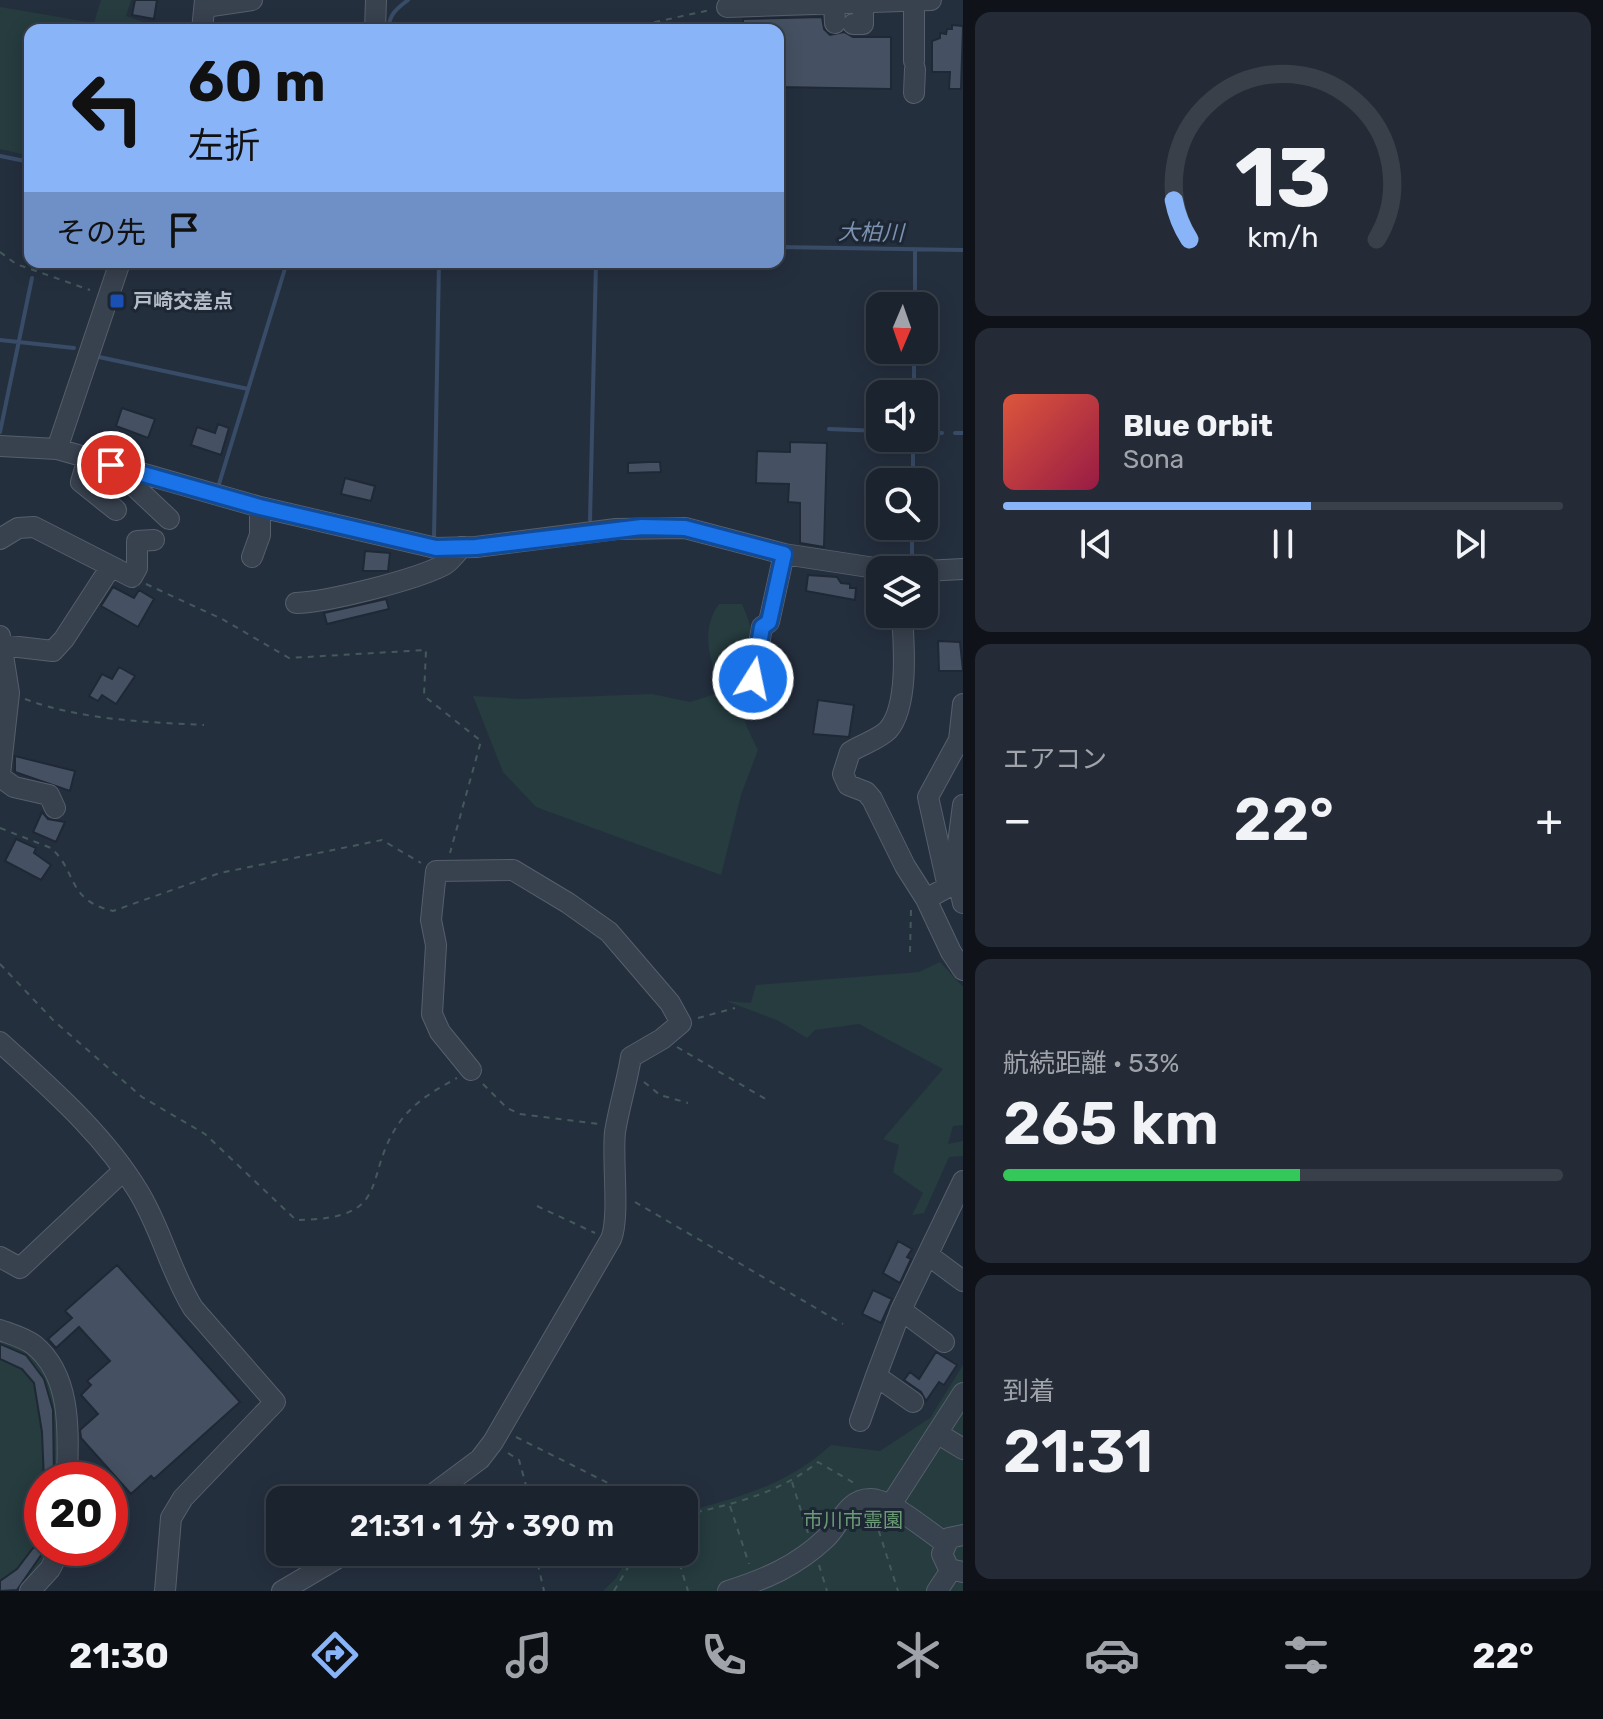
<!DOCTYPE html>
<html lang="ja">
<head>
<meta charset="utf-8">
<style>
  body { margin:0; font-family:Rubik,"Noto Sans JP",sans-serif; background:#242b36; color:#f1f3f6; height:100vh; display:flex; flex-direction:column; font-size:30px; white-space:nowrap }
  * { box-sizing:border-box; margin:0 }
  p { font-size:26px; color:#a0a4aa }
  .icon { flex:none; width:44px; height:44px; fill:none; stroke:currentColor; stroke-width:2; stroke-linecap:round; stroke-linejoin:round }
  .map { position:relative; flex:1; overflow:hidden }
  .drawer { display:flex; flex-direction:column; gap:12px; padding:12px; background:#0f1319; width:640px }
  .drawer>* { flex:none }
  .banner { position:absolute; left:24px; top:24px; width:760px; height:244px; border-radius:16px; box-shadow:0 4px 20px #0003,0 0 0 2px #39404a; background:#8ab4f8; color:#111; overflow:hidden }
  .needle { width:52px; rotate:182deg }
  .fabs { position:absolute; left:866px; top:292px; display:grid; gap:16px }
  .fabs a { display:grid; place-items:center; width:72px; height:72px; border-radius:16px; background:#1b232e; box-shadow:0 4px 20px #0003,0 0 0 2px #39404a; font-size:40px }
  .speed { position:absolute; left:24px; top:1462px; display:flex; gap:16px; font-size:40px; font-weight:700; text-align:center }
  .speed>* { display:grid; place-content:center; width:104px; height:104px; border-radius:50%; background:#1b232e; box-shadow:0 4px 20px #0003,0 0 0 2px #39404a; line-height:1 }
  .speed .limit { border:12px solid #d22; background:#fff; color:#111 }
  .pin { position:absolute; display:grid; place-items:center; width:68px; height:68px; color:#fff; margin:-34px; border:4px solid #fff; border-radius:50%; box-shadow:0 2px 8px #0007 }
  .me { position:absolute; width:88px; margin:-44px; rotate:10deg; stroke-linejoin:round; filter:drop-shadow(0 0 6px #0008) }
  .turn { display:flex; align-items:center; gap:28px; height:168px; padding:0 32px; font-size:36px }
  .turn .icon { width:104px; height:104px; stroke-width:2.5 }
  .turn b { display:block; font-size:56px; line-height:68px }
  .then { display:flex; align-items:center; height:76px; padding:0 32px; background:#0003; gap:16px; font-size:30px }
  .big { font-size:60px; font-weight:600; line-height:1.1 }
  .drawer .tile { flex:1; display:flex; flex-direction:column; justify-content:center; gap:12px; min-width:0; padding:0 28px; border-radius:16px; background:#242b36 }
  .drawer .dial { align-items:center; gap:0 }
  .dial svg { height:208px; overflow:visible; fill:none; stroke:#39404a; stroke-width:7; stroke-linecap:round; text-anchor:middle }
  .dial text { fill:#f1f3f6; stroke:none }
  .song { display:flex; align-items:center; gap:24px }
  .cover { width:96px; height:96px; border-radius:12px; background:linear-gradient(135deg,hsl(10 70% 55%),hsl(340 70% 35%)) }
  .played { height:8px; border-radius:4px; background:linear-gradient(90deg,#8ab4f8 55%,#39404a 55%) }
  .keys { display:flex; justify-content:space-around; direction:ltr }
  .heat { display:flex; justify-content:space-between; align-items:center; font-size:44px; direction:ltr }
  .charge { height:12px; border-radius:6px; background:linear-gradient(90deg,#34c759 53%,#39404a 0) }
  .trip { position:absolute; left:266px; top:1486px; width:432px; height:80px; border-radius:16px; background:#1b232e; box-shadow:0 4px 20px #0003,0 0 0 2px #39404a; font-weight:600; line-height:80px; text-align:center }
  .dock { display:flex; height:128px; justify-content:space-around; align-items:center; background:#0b0e12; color:#a0a4aa }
  .dock .icon { width:56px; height:56px }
  .dock .current { color:#8ab4f8 }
  .dock b { font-size:36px; color:#f1f3f6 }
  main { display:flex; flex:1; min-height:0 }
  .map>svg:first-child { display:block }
  .green { fill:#263c3f }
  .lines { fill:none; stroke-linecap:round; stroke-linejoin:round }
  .stream { stroke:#394c67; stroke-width:4 }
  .building { fill:#455162; stroke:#1f2835; stroke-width:2 }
  .minor-casing { stroke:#565f6c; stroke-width:22 }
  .path { stroke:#44595c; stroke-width:2; stroke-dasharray:6 6; stroke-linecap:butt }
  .minor { stroke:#38414e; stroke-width:20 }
  .route-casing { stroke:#114b97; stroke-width:20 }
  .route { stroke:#1a73e8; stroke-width:14 }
  .transit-dot { fill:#1a4fb4; stroke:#1d2633; stroke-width:3 }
  .labels { text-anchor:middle; stroke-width:6; stroke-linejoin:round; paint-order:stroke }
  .poi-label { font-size:20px; font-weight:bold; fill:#b4bcc9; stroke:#1d2633; text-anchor:start }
  .park-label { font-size:20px; fill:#6b9a76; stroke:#1d2633 }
  .water-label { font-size:22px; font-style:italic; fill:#7c92b1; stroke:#1d2633 }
</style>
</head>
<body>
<main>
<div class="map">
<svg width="963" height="1591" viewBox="0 0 963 1591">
  <rect width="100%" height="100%" fill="#242f3e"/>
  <!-- green -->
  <path class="green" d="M101 0H131L126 16 149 24V30H30V156L0 149V7L94 23Z
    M719 604H742C764 652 744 658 741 702 740 716 752 737 758 750L741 795 721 875 536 807 503 772 473 696 520 699 652 694 690 702 721 692C711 661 699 632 719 604Z
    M940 962 963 987V1125L953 1126 948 1144 963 1141V1156L949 1157 924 1213 912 1215 923 1193 893 1172 899 1145 883 1139 943 1069 859 1024 815 1030 807 1038 779 1021 726 1001 751 1003 756 985 919 972Z
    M0 1338 28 1347 54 1380 60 1480H42V1548H49L41 1562 15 1591H0Z
    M963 1365V1591H603L616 1578 631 1552H684V1512C738 1498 789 1484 831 1445L880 1451 930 1418Z"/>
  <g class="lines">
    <!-- stream -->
    <path class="stream" d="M389 30C388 14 398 8 408 0
      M0 156 30 162
      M778 247 963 250
      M35 263V262
      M915 306V249
      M0 340 74 348
      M99 357 248 389
      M914 394V350
      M829 429 880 431
      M0 432 32 278
      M924 432 942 433
      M955 433H963
      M913 482V438
      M219 484 287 262
      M590 520 596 262
      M434 538 439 262
      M912 556V526"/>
  </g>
  <!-- building -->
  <path class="building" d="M135 0H157L154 19 132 15Z
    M822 17 824 29 830 35 844 32 853 37H891V89L778 87V30H743V19Z
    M952 25 963 26 961 89H949L950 72H932V41L940 38V33L946 34 947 29H952Z
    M122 408 155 419 148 438 116 426Z
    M218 424 229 428 221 455 191 445 197 427 215 433Z
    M790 442 827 443 824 547 800 543V503L788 502 789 484 756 483 757 451 790 452Z
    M649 462H660L661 472 628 473V463Z
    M345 478 375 486 371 501 341 494Z
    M365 551 390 553 388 571H363Z
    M808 575 837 577 841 583 850 584V588H856L855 600 806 591Z
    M113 587 134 598 139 590 154 599 138 627 101 606Z
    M386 599 389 609 327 624 324 613Z
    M938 641 960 642 963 671H939Z
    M119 667 135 676 116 704 102 695 98 701 89 696 102 674 112 679Z
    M818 700 854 705 849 737 813 734Z
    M15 756 75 771 70 791 15 772Z
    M42 812 48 819 65 822 56 842 33 832Z
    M16 839 36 848 34 853 51 865 41 880 5 861Z
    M898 1241 912 1249 907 1257 911 1259 900 1283 883 1273Z
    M117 1265 240 1402 154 1479 151 1476 131 1494 81 1438 80 1430 98 1414 81 1395 91 1385 87 1381 110 1361 79 1327 56 1348 48 1339 72 1318 65 1311Z
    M873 1290 892 1299 881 1323 862 1314Z
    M0 1344 26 1355 44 1379 53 1410 54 1480H44L42 1432 34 1383 22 1369 0 1359Z
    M936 1352 957 1365 944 1385 939 1382 926 1401 921 1392 904 1380 910 1372 919 1379Z
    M33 1548H46L17 1590 0 1591V1581L17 1569Z"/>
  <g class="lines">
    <!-- minor casing -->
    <g class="minor-casing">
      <path id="minor" d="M914 2V61
        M834 3 835 23
        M205 7 252 0
        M727 7 931 0
        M853 24H863V2
        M202 30 205 0
        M375 30 376 0
        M914 93 915 69
        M0 446 57 449 260 507 436 548 476 547 616 529 685 528 784 554 888 570
        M57 449 120 262
        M88 458 81 482 116 510
        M134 472V486L169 519
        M0 539 18 528 34 527 132 577 137 568V541L154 540
        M252 557 260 535V507
        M924 571 963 569
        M296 603C328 602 415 580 444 565 451 561 456 553 462 547
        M902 614C904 644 909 706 888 730 878 740 862 744 850 752L843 774 848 785 866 792 872 799 905 866 926 899
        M0 636 9 693 0 774
        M1 645 53 651 64 639 110 568
        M753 679 762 627 769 622 784 554
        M963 704 959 740 928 797 948 887 926 899 951 952 963 970
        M0 777 14 787 49 795 55 808
        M963 805 955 867 963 903
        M0 1042C49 1087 103 1133 138 1191 161 1228 170 1271 193 1308L275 1402 183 1498 171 1518 165 1591
        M928 1255 963 1281
        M0 1257 20 1268 123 1171
        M901 1310 944 1342
        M0 1330C11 1334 25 1338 34 1345 73 1377 68 1435 67 1480
        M913 1402 876 1376 901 1310 963 1181
        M860 1421 876 1376
        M937 1433 963 1449
        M425 1500 480 1459 493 1442 611 1239C620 1217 612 1160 615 1132 619 1107 627 1082 631 1057L662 1039 681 1023 670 1003 609 932 568 903 513 870 436 871 431 920 436 945 432 1014 440 1032 471 1070
        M890 1506 963 1393
        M963 1535 949 1538 942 1554 949 1569 963 1572
        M30 1591 50 1569 61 1548
        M282 1591 348 1552
        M728 1591C766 1579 796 1566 825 1539 840 1525 847 1499 870 1499 889 1498 929 1532 945 1543
        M937 1591 951 1570"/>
    </g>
    <!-- path -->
    <path class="path" d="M619 30 710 10
      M0 252 16 264 90 290
      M146 584 222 619 289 658 426 650 424 696 481 741 450 853
      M25 699C81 720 145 722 204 725
      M0 828 51 848C78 872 66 900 113 911L220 873 382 840 421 863
      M910 952 911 910
      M0 964 54 1021 142 1097 205 1134 296 1220C398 1219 359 1176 402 1119 417 1100 437 1089 457 1078
      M698 1018 735 1008
      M677 1047 769 1101
      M644 1082 660 1095 688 1103
      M483 1084 507 1108 520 1114 600 1124
      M635 1202 843 1324
      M537 1206 595 1233
      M516 1437 608 1483
      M508 1453 519 1460 530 1500
      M792 1482 808 1533
      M730 1506 749 1564
      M684 1515C733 1504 778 1494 818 1462L854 1483
      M875 1519 898 1591
      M535 1552 544 1591
      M676 1552 688 1591
      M819 1565 827 1591
      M614 1591 637 1552"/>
    <!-- minor -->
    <use href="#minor" class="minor"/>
  </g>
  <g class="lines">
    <!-- route casing -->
    <g class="route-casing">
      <path id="route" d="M111 465 260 507 436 548 476 547 642 527 685 528 784 554 769 622 762 627 753 679"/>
    </g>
    <!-- route -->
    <use href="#route" class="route"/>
  </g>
  <!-- markers -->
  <rect class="transit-dot" x="109" y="293" width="16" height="16" rx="4"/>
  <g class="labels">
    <!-- poi labels -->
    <g class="poi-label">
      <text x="133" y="308">戸崎交差点</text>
    </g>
    <!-- park labels -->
    <g class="park-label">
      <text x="853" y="1527">市川市霊園</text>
    </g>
    <!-- water labels -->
    <g class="water-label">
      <text transform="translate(871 232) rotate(1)" y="8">大柏川</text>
    </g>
  </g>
</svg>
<div class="fabs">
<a><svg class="needle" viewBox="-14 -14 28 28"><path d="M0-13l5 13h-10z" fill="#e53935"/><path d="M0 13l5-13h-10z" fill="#a0a4aa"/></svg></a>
<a><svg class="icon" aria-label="sound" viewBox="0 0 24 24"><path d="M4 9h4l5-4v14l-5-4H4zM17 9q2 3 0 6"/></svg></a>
<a><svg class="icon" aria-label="search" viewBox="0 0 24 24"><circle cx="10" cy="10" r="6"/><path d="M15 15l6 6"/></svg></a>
<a><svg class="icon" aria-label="layers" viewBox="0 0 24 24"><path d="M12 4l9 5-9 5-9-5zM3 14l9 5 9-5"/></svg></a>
</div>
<div class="speed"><div class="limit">20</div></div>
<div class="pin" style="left:111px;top:465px;background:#d93025"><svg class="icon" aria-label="arrive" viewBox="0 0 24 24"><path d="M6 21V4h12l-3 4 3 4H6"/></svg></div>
<svg class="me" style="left:753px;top:679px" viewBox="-20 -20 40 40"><circle r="17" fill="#1a73e8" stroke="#fff" stroke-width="3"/><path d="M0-11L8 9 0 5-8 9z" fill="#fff"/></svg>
<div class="trip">21:31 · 1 分 · 390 m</div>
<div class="banner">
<div class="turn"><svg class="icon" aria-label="left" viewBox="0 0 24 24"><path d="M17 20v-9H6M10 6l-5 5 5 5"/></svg><div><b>60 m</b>左折</div></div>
<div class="then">その先<svg class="icon" aria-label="arrive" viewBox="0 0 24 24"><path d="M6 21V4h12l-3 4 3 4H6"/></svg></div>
</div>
</div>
<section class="drawer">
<div class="tile dial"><svg viewBox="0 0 100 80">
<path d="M14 69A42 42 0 1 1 86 69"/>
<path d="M14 69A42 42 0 0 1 8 54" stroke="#8ab4f8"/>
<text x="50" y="56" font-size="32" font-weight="700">13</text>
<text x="50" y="72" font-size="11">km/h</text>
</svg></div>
<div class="tile">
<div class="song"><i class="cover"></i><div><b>Blue Orbit</b><p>Sona</p></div></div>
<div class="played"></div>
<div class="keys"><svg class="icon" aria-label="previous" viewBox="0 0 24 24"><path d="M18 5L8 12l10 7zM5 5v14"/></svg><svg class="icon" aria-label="pause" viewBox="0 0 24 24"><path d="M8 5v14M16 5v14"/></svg><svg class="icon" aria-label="next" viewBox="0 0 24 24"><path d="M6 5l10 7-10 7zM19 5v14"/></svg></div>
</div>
<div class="tile"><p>エアコン</p>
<div class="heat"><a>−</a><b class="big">22°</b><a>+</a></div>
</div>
<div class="tile"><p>航続距離 · 53%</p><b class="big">265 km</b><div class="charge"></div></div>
<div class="tile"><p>到着</p><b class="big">21:31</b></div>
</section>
</main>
<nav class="dock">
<b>21:30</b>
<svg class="icon current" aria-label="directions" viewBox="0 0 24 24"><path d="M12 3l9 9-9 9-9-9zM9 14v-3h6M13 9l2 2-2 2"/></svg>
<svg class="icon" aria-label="music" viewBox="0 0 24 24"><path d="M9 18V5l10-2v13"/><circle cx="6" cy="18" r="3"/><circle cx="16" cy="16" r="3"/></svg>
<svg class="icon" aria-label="phone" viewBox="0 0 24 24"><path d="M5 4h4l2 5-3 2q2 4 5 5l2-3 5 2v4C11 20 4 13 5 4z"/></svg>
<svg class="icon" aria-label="climate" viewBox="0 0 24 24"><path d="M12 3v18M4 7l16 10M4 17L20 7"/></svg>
<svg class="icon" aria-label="car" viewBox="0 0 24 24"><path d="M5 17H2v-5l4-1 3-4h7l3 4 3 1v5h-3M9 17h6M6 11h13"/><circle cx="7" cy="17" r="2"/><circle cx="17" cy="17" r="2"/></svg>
<svg class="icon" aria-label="filters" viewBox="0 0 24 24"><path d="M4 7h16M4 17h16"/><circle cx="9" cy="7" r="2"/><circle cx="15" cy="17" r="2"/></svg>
<b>22°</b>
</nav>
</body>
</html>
